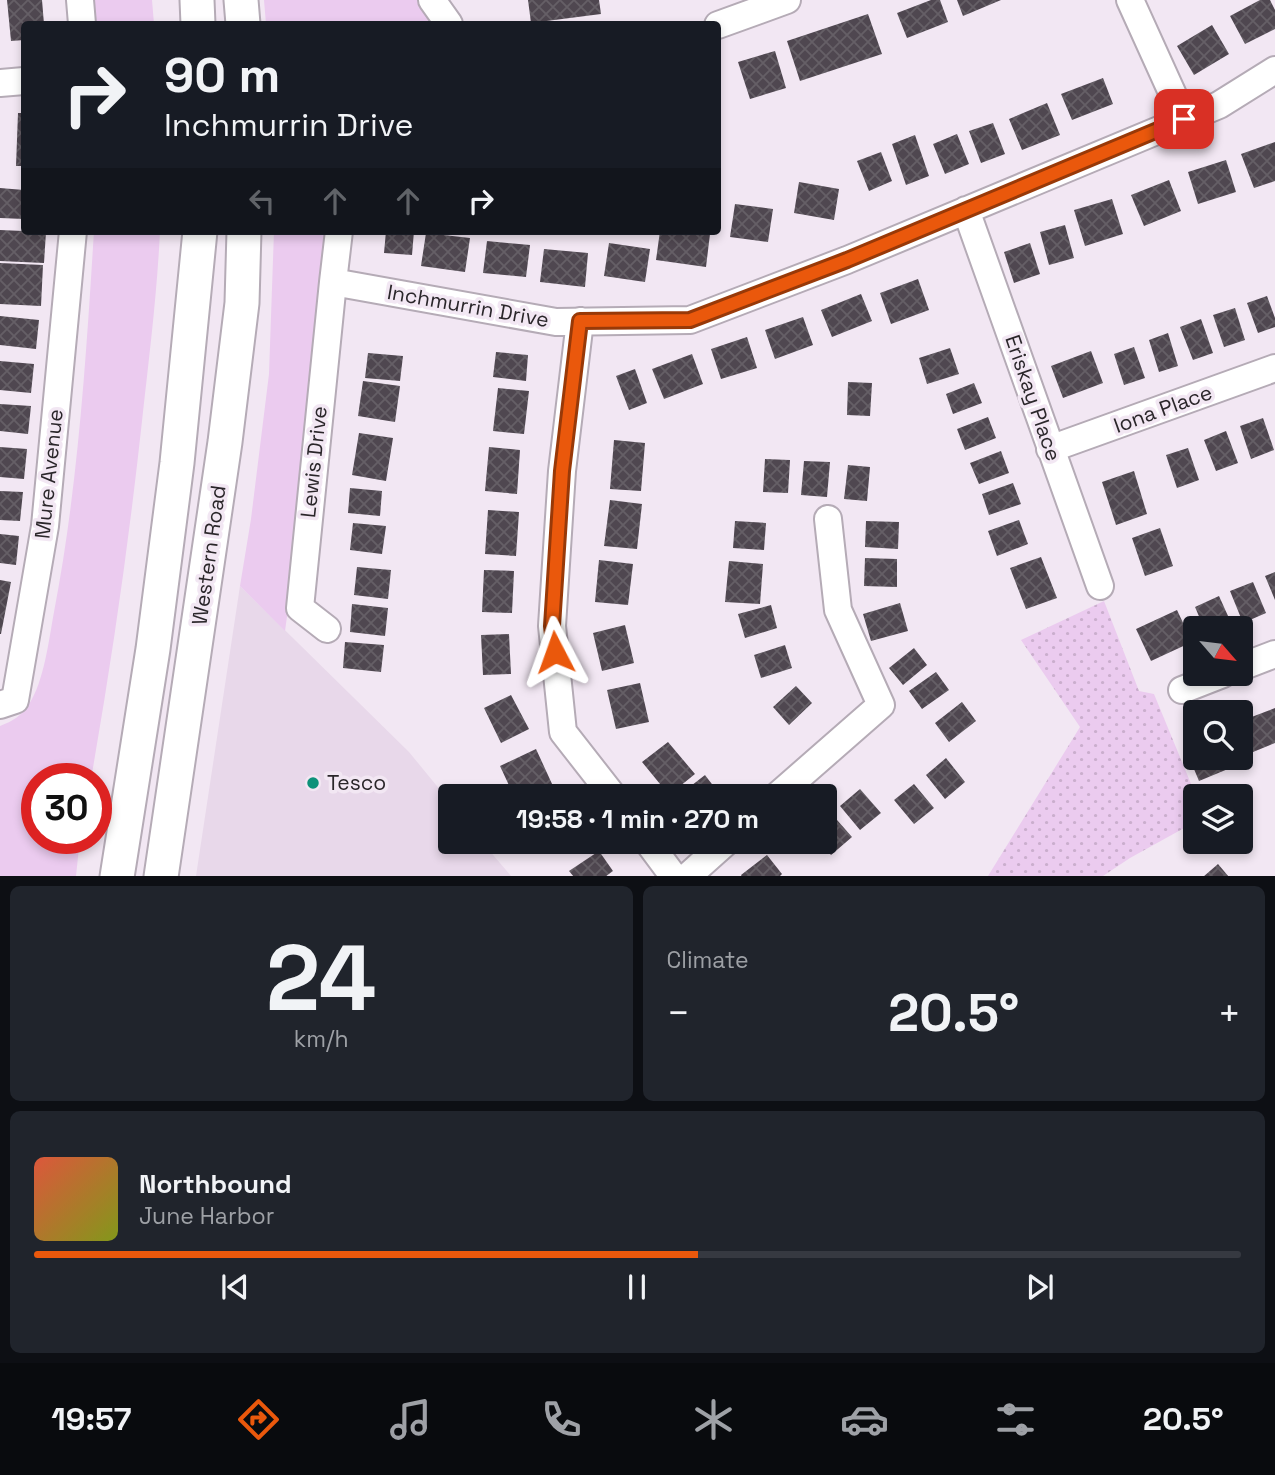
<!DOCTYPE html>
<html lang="en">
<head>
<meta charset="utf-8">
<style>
  body { margin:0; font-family:"Space Grotesk",sans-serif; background:#20242c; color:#f1f3f6; height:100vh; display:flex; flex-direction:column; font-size:26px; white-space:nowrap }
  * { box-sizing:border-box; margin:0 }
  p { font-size:23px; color:#9ea1a6 }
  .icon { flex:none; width:38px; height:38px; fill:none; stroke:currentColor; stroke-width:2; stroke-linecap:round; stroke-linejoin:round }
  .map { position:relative; height:876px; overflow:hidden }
  .drawer { display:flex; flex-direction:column; gap:10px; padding:10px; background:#0d0f14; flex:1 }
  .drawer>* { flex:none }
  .top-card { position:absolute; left:21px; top:21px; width:700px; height:214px; border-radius:7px; box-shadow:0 4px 10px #0003; background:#171b24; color:#f1f3f6; overflow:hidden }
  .needle { width:46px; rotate:118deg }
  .tools { position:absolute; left:1183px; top:616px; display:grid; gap:14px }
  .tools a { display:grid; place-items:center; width:70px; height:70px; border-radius:7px; background:#171b24; box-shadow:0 4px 10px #0003; font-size:35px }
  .speed { position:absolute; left:21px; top:763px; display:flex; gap:14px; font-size:35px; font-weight:700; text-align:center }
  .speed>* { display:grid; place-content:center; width:91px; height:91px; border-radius:50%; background:#171b24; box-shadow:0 4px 10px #0003; line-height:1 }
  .speed .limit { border:10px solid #d22; background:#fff; color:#111 }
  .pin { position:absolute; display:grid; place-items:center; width:60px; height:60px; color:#fff; margin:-30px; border-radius:14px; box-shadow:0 4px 10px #0006 }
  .me { position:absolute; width:77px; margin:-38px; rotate:356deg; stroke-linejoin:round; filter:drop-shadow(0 0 5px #0008) }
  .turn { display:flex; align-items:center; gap:24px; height:147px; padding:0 28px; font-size:32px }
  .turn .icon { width:91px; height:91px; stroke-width:2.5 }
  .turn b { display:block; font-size:49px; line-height:60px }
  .lanes { display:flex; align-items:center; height:66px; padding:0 28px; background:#0003; justify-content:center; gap:35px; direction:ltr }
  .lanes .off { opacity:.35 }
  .big { font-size:52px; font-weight:800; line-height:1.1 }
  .drawer .widget { flex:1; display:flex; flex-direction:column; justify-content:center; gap:10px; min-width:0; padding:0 24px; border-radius:10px; background:#20242c }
  .drawer .dial { align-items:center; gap:0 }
  .dial b { font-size:91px; line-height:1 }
  .song { display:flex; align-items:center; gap:21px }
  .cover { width:84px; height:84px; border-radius:10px; background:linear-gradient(135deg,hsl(10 70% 55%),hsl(70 70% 35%)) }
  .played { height:7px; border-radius:4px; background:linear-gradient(90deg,#ea580c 55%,#363941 55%) }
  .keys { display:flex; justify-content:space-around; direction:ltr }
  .heat { display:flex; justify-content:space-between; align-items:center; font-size:38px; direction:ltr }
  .drawer .tiles { flex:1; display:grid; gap:10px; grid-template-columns:1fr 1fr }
  .widget:last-child { grid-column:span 2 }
  .trip { position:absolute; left:438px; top:784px; width:399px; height:70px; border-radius:7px; background:#171b24; box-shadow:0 4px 10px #0003; font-weight:800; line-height:70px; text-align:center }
  .tab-bar { display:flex; height:112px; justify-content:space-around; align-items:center; background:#090b0e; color:#9ea1a6 }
  .tab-bar .icon { width:49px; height:49px }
  .tab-bar .active { color:#ea580c }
  .tab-bar b { font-size:32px; color:#f1f3f6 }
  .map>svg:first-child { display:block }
  .built { fill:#e8d8ea }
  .grass { fill:#ebcbef }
  .park { fill:url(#park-dots) }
  .building { fill:url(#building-cross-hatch) }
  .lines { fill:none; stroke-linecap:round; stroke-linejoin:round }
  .minor-casing { stroke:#b5abb6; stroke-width:30 }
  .major-casing { stroke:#b5abb6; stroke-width:37 }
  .minor { stroke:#fff; stroke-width:26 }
  .major { stroke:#fff; stroke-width:33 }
  .route-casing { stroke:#983908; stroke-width:18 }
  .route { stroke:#ea580c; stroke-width:12 }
  .poi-dot { fill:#0c9179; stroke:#f2e7f3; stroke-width:2.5 }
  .labels { text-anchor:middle; stroke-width:7; stroke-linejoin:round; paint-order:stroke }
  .street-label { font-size:21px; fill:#2a262a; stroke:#f2e7f3 }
  .poi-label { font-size:21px; fill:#2a262a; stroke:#f2e7f3; text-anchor:start }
</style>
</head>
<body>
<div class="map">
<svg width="1275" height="877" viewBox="0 0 1275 877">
  <defs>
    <pattern id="park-dots" width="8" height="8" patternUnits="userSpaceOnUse" patternTransform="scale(1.75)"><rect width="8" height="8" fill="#ebcbef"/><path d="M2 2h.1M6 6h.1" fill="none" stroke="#caaecd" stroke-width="1.8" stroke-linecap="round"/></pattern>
    <pattern id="building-cross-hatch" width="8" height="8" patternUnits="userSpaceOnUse" patternTransform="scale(1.75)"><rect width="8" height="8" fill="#4f4750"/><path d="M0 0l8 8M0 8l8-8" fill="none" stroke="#655f66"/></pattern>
  </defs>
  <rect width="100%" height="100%" fill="#f2e7f3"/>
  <!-- built -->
  <path class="built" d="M240 586 409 752 450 802V842H482L511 876H196Z"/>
  <!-- grass -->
  <path class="grass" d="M94 0H152L154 24H96Z
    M264 0H417L431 24H266Z
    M94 231H160C157 295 149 358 142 421 129 541 112 660 91 779H37V838H80L76 876H0V726C13 721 21 716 29 704 44 682 49 639 54 612 78 487 86 359 94 231Z
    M274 231H329L294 566 285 631 240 586 251 519 269 374Z"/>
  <!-- park -->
  <path class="park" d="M1104 601 1139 691 1154 694 1196 796 1195 822 1130 858 1103 876H988L1080 727 1021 640Z"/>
  <!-- building -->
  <path class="building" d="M7 0H42L44 24H24V40L11 41Z
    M528 0H599L601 14 531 23Z
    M931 0H940L948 22 907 38 897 13Z
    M957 0H1001L963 16Z
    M1260 0H1270L1275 10V29L1245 44 1230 16Z
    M868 14 882 54 800 81 787 41Z
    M1212 25 1229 54 1194 75 1177 46Z
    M775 51 786 88 750 99 738 62Z
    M1103 78 1113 104 1072 120 1061 94Z
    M1047 103 1060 135 1022 150 1009 119Z
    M18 113H24V166H16Z
    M993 123 1005 154 981 163 969 131Z
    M957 134 969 164 945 174 933 144Z
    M915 135 929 176 906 185 892 144Z
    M1275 142V181L1254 188 1241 154Z
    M881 152 892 181 869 191 857 161Z
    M1226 160 1236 192 1198 204 1188 172Z
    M1169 180 1181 211 1144 226 1131 195Z
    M799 182 839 189 834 220 794 213Z
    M0 188 24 190V219L0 218Z
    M1112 199 1123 234 1085 246 1074 210Z
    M735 204 773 209 768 242 730 237Z
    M1065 225 1074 258 1049 265 1040 232Z
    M0 230 46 232 44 263 0 261Z
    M386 231H414L412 255 384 253Z
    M660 231 710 234 706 267 656 260Z
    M426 233 470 238 465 272 421 266Z
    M487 241 530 245 526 277 483 273Z
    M609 243 650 249 645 282 604 276Z
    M1030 243 1040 274 1014 283 1004 252Z
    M544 249 588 253 585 287 540 282Z
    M0 263 43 265 41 306 0 304Z
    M918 279 929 310 891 324 880 293Z
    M861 294 872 321 832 337 821 310Z
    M1267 296 1275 318V327L1258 333 1247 303Z
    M1235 308 1245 340 1224 347 1213 315Z
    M0 316 39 320 36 349 0 345Z
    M803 317 813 345 775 359 765 330Z
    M1201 319 1213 353 1193 360 1180 327Z
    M1168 333 1178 366 1159 372 1149 340Z
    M747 337 757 368 721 379 711 349Z
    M1134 347 1145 378 1124 385 1114 354Z
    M950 348 959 374 927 384 919 358Z
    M1091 351 1103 383 1063 398 1051 366Z
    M496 352 528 355 526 381 493 377Z
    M368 353 403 356 400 381 365 378Z
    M692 354 703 384 664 399 652 369Z
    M0 361 34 364 31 393 0 390Z
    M635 369 647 403 629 410 616 376Z
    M363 381 400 386 395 422 358 416Z
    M848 382 872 383 870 416 847 415Z
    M974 383 982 403 953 414 946 394Z
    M498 388 529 391 524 434 493 431Z
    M0 404 31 406 28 434 0 431Z
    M988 417 996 438 965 450 957 429Z
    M1263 418 1274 450 1251 459 1240 426Z
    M1226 431 1238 463 1216 471 1204 440Z
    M359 433 393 438 386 481 352 475Z
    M614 440 645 443 641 491 610 489Z
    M0 447 27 449 24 479 0 477Z
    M489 447 520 450 517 494 485 491Z
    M1188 448 1199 480 1177 488 1166 455Z
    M1001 451 1009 473 979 484 970 463Z
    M765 459 790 460 788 493 763 492Z
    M804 461 830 462 827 497 801 495Z
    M848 465 870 467 867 501 844 499Z
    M1134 471 1147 514 1116 525 1102 482Z
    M1013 483 1021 504 989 515 982 494Z
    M350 488 382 491 380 516 348 513Z
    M0 491 23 492 20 521 0 520Z
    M610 500 642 504 637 549 604 546Z
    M488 510 519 512 516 556 485 554Z
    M1019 520 1028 544 997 556 988 531Z
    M735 521 766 523 764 550 733 548Z
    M866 521 899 522 898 549 865 547Z
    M353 523 386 526 382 554 350 550Z
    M1160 528 1173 566 1145 576 1132 538Z
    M0 534 19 536 16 565 0 563Z
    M1041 557 1057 598 1026 609 1010 568Z
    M865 558 897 559V587L864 586Z
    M599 560 633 564 628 605 595 602Z
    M729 561 763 564 760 604 725 602Z
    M357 567 391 570 388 599 354 595Z
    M484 570 514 571 512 613 482 612Z
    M1275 572V600L1265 576Z
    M0 580 11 582 1 634H0Z
    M1253 582 1266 613 1243 623 1230 591Z
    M1219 596 1233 627 1204 628 1195 607Z
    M900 603 908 631 871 641 863 614Z
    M352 604 388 608 385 636 350 632Z
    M771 605 777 628 745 638 738 614Z
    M1177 610 1192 642 1151 661 1136 629Z
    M625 625 634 663 602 671 593 633Z
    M509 634 511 674 483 675 481 635Z
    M345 642 384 645 381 672 343 668Z
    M785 645 792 668 761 678 754 655Z
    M914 648 927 665 903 685 889 668Z
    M936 672 949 690 922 709 909 691Z
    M640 683 649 722 616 729 607 690Z
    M796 686 812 703 789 725 773 707Z
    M511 695 529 729 501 743 484 708Z
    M962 702 976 721 949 742 935 723Z
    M1275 708V743L1253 752 1241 721Z
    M668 742 695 774 669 795 642 762Z
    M1195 746V758H1237L1240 764 1199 781 1186 750Z
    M536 749 553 786 531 796H514L500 766Z
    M946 758 965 782 945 799 926 775Z
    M705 775 718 792 712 796H678Z
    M914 784 934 808 914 824 894 800Z
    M860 789 881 813 860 830 840 806Z
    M830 812 852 837 831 855 820 842H824V817Z
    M552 842H576L559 853Z
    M599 851 613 871 605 877H574L569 871Z
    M767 855 782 874 779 877H742L741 875Z
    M1218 864 1229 877H1203Z"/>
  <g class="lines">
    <!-- minor casing -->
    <g class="minor-casing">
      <path id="minor" d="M80 0 82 24
        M432 0 449 24
        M1130 0 1184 119
        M718 25 787 0
        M0 83 24 81
        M966 210 1100 586
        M339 231 333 282 556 322 690 320 847 260 1219 105 1275 70
        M580 321 562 471 552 626 563 732 613 796
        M1050 449 1275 368
        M327 629 300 608 333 282
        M1241 667 1275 654
        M1182 690 1223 674
        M0 705 15 700 45 526 73 231
        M777 796 881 705 838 610 828 519
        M648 842 674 877
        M687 877 726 842"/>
    </g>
    <!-- major casing -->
    <g class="major-casing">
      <path id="major" d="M197 0 198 24
        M241 0 243 24
        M117 877 153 649 177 463 200 231
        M161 877 225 442 242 303 244 231"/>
    </g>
    <!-- minor -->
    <use href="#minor" class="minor"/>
    <!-- major -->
    <use href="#major" class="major"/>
  </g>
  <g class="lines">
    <!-- route casing -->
    <g class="route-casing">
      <path id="route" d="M555 652 552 626 562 471 580 321 690 320 847 260 1184 119"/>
    </g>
    <!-- route -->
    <use href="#route" class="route"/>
  </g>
  <!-- markers -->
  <circle class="poi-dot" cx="313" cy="783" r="7"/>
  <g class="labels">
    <!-- street labels -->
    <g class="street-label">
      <text transform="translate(468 306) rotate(10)" y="7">Inchmurrin Drive</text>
      <text transform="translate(1033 398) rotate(71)" y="7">Eriskay Place</text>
      <text transform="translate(1163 409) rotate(-20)" y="7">Iona Place</text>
      <text transform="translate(314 462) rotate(-84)" y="7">Lewis Drive</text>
      <text transform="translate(49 474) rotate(-84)" y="7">Mure Avenue</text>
      <text transform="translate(209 555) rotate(-82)" y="7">Western Road</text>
    </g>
    <!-- poi labels -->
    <g class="poi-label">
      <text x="327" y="790">Tesco</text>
    </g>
  </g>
</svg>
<div class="tools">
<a><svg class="needle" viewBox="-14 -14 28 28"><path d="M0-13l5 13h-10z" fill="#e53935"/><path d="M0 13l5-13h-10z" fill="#9ea1a6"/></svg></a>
<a><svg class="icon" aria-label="search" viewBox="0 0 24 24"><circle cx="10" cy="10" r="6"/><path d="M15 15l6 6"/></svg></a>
<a><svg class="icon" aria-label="layers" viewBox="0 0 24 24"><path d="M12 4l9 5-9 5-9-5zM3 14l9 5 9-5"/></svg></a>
</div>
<div class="speed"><div class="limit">30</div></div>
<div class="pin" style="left:1184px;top:119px;background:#d93025"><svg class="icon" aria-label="arrive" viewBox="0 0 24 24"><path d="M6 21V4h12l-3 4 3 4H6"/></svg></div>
<svg class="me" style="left:555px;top:652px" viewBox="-20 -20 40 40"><path d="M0-17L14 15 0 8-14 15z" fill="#ea580c" stroke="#fff" stroke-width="4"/></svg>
<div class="trip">19:58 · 1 min · 270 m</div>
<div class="top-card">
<div class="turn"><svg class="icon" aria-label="right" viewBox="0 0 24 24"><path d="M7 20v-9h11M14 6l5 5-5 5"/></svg><div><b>90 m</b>Inchmurrin Drive</div></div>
<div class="lanes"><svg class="icon off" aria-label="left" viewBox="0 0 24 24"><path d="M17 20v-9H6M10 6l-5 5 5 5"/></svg><svg class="icon off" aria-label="ahead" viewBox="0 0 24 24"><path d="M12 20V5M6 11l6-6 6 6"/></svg><svg class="icon off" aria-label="ahead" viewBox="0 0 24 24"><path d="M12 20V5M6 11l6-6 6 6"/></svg><svg class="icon" aria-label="right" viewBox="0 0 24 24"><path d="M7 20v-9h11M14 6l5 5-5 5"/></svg></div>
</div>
</div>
<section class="drawer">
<div class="tiles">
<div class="widget dial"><b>24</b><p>km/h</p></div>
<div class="widget"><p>Climate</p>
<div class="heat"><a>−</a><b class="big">20.5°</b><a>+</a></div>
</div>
<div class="widget">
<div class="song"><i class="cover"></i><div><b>Northbound</b><p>June Harbor</p></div></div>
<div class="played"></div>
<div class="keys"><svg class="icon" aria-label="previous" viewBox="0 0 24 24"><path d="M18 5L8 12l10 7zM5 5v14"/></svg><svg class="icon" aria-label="pause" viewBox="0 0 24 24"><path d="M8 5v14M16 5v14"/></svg><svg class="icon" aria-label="next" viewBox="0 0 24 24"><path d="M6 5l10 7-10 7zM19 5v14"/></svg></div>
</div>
</div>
</section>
<nav class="tab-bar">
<b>19:57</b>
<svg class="icon active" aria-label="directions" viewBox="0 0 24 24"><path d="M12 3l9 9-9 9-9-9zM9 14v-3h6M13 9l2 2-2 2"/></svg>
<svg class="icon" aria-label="music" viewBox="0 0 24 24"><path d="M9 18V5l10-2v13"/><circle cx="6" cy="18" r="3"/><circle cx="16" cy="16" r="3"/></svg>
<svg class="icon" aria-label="phone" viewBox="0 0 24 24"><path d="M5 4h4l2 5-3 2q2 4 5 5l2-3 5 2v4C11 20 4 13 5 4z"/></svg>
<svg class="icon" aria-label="climate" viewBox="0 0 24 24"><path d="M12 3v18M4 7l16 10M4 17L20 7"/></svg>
<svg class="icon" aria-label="car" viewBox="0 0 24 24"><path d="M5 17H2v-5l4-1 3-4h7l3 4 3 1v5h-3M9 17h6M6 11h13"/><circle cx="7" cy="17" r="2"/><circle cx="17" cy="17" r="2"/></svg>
<svg class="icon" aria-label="filters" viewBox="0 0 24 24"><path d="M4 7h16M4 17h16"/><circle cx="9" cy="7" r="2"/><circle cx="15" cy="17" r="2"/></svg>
<b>20.5°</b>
</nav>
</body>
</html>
